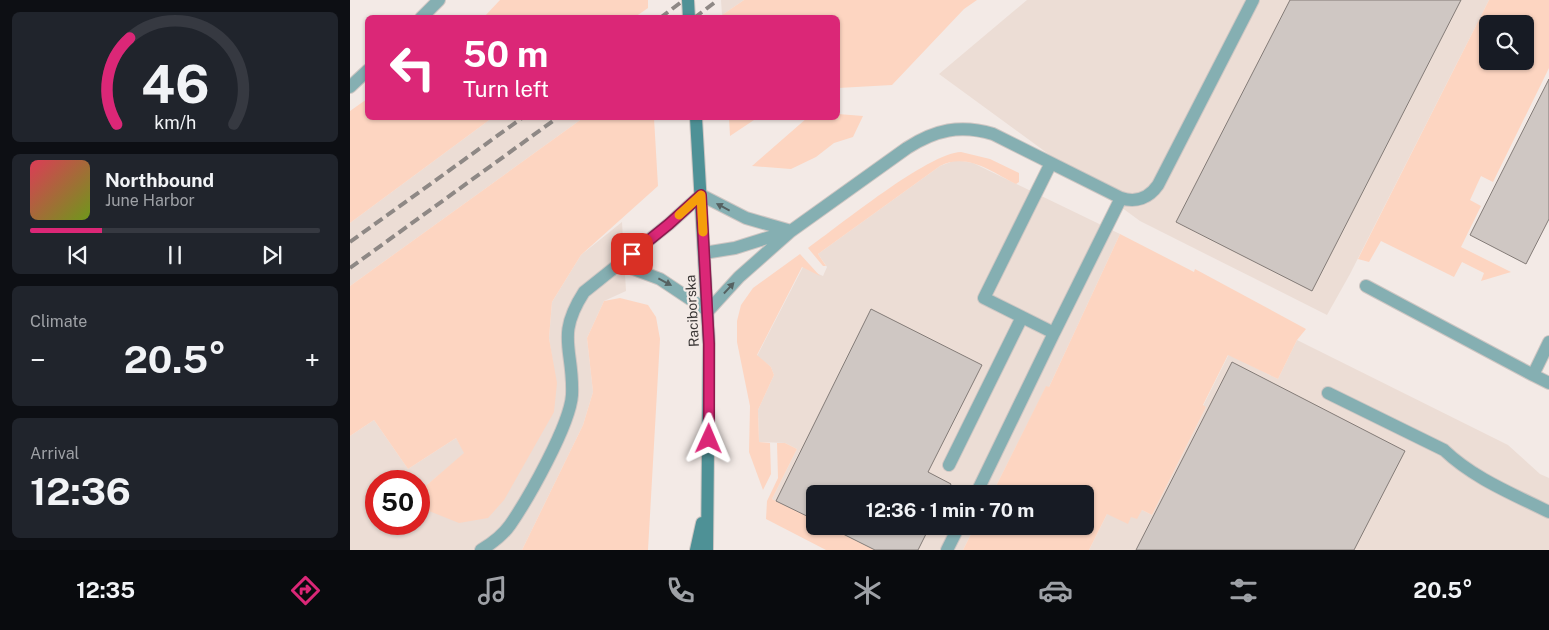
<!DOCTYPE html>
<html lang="en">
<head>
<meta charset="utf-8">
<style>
  body { margin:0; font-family:"Public Sans",sans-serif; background:#20242c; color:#f1f3f6; height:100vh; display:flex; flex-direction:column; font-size:19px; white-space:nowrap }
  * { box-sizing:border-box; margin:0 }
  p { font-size:16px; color:#9ea1a6 }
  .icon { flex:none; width:28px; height:28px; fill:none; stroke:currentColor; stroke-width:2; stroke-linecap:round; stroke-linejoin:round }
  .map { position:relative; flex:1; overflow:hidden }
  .details { display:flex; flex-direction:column; gap:12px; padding:12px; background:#0d0f14; width:350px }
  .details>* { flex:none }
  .guide { position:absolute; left:15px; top:15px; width:475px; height:105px; border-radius:8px; box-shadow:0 1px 4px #0004; background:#db2777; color:#fff; overflow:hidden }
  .controls { position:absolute; left:1129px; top:15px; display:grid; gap:10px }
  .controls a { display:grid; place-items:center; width:55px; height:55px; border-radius:8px; background:#171b24; box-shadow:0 1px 4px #0004; font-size:25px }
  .speed { position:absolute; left:15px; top:470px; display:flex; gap:10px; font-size:25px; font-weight:700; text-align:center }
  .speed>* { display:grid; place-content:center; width:65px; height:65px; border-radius:50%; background:#171b24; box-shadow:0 1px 4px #0004; line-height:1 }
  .speed .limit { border:8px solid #d22; background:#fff; color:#111 }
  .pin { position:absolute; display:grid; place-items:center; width:42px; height:42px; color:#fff; margin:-21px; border-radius:10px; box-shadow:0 2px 8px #0006 }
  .me { position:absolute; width:55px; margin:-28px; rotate:1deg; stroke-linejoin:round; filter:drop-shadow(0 0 4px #0008) }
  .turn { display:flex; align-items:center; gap:18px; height:105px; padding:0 15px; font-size:22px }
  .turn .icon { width:65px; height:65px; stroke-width:2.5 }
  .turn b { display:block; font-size:35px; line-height:42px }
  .big { font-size:38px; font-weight:700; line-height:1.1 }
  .details .card { flex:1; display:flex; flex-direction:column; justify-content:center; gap:8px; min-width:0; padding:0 18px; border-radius:8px; background:#20242c }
  .details .dial { align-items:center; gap:0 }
  .dial svg { height:130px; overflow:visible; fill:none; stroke:#363941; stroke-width:7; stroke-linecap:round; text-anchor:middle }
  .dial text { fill:#f1f3f6; stroke:none }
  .song { display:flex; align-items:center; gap:15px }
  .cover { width:60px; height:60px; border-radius:8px; background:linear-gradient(135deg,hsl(350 70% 55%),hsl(80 70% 35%)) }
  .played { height:5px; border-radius:2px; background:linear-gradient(90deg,#db2777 25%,#363941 25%) }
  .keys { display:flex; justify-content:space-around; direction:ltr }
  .heat { display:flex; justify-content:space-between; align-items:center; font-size:28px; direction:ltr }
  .trip { position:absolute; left:456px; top:485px; width:288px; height:50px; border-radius:8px; background:#171b24; box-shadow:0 1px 4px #0004; font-weight:700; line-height:50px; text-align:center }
  .tab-bar { display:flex; height:80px; justify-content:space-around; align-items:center; background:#090b0e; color:#9ea1a6 }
  .tab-bar .icon { width:35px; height:35px }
  .tab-bar .on { color:#db2777 }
  .tab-bar b { font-size:22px; color:#f1f3f6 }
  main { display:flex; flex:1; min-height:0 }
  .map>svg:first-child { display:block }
  .built { fill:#ecddd5; fill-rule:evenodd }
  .green { fill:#fdd5c1; fill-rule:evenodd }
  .building { fill:#cfc7c3; stroke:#837b77 }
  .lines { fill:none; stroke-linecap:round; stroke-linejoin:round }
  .service-casing { stroke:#cec6c3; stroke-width:14 }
  .minor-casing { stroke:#cec6c3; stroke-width:14 }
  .secondary-casing { stroke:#cec6c3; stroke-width:14 }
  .service { stroke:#85afb2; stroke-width:12 }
  .minor { stroke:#85afb2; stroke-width:12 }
  .secondary { stroke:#4e9196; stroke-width:12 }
  .rail { stroke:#8e8885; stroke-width:4; stroke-dasharray:10 5; stroke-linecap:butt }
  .oneway { fill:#556161 }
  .route-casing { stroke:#8e194d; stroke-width:12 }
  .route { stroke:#db2777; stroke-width:9 }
  .slow { stroke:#f59e0b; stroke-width:9 }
  .labels { text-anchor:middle; stroke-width:4.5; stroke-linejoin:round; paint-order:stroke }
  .street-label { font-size:14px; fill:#3b3736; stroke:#f3eae6 }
</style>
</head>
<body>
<main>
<section class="details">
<div class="card dial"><svg viewBox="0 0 100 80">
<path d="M14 69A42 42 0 1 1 86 69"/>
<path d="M14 69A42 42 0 0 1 22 16" stroke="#db2777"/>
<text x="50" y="56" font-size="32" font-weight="700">46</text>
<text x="50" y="72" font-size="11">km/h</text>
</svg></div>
<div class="card">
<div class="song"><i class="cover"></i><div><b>Northbound</b><p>June Harbor</p></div></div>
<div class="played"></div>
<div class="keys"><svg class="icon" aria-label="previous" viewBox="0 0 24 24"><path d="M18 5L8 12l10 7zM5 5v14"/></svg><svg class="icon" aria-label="pause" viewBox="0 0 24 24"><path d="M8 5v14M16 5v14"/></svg><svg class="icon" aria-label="next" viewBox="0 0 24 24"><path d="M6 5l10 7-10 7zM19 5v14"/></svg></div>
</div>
<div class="card"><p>Climate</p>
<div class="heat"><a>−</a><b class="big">20.5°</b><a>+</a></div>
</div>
<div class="card"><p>Arrival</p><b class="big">12:36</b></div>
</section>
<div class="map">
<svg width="1199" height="550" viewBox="0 0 1199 550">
  <rect width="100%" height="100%" fill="#f3eae6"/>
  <!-- built -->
  <path class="built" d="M371 0H394L372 15Z
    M677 0H1139L1000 274 977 315 790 221 589 74Z
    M142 118H233L0 286V223Z
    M606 160 623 163 770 234 699 387H696L642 494H465V520L422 499 447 449 435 443 409 442 408 410 424 375 421 367 407 356 453 267 473 276 477 267 468 254 590 166Z
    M272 222 276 291 254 301 237 338 243 392 233 425 172 550H0V436L24 420 58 469 106 438 115 453 71 490 79 511 205 376 199 338 202 302 231 255ZM26 481H69V524H26Z
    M947 340 1158 445 1190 474 1199 478V550H739L757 514 781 517 792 510 802 515 856 407 853 406 879 354 928 379Z
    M477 526H625L613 550H525Z"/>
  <!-- green -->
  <path class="green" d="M150 0H298V8L285 17H134Z
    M394 0H627L614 9 542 85 488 88V18L372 17V15Z
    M1139 0H1199V68L1143 182 1131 176 1120 200 1131 206 1111 247 1161 272 1131 281 1134 273 1112 262 1104 277 1031 241 1019 262 1008 259ZM1138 24H1175V61H1138Z
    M17 99 18 118H142L0 223V111Z
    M488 114 513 116 503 137 484 143 466 157 441 169 402 166 457 118H488Z
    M233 118H304L308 186 231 255 202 302 199 338 207 383 204 412 154 500 138 518 109 523 79 511 71 490 114 453 106 438 58 469 24 420 0 436V286Z
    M379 118H407L380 136Z
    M611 152 640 159 669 173V182L666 184C642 172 617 152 590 166L468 254 476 266H473L458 248C489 226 578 153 611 152Z
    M770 234 844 272 845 269 956 329 947 340 928 379 878 355 853 405 856 407 802 515 792 510 787 519 781 517 778 524 757 514 739 550H613L625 526H735V494H642L696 386 699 387Z
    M450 254 470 276 452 267 407 355 421 367 424 375 408 410 409 442 420 443 421 474 413 490 399 452 400 406 387 342V321L391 305 403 288Z
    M270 298 298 305 306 317 310 339 298 550H172L233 425 243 392 237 338 254 301Z
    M427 443H435L447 449 422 499 465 520V526H477L525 550H476L416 519 417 501 428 478Z"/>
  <!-- building -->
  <path class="building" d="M940 0H1111L962 291 826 222Z
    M1199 79V219L1176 264 1120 235Z
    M521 309 632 365 578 472 601 484 596 494H465V520L426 501Z
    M882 362 1055 451 1004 550H786Z
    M477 526H580L568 550H525Z"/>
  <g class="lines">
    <!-- service casing -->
    <g class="service-casing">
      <path id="service" d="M701 163 634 298 704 333 771 198
        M354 253 385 248 436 232
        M270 264 310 279 358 311 389 277 441 231 557 148C585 130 610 124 643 134L771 198C786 203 799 198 808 185L903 0
        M978 393 1094 450C1123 478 1163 494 1199 512
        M599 465 672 317
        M626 494 704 333
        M131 550C141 544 153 535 160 525 178 499 220 425 222 395 224 349 205 337 234 292L319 224 351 195 396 218 441 231
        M597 550 609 526"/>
    </g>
    <!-- minor casing -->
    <g class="minor-casing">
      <path id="minor" d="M71 18 89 0
        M0 87 18 70
        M1016 286 1183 375 1199 342
        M1183 375 1199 383"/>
    </g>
    <!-- secondary casing -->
    <g class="secondary-casing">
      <path id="secondary" d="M338 0 339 18
        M346 118 359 344 357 550
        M346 550 352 523"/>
    </g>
    <!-- service -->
    <use href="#service" class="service"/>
    <!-- minor -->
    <use href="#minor" class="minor"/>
    <!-- secondary -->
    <use href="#secondary" class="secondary"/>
    <!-- rail -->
    <path class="rail" d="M310 18 334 0
      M344 18 368 0
      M0 242 172 118
      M0 268 207 118"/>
  </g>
  <!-- one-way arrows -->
  <defs><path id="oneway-solid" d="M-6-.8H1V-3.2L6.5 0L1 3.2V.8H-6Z" transform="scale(1.25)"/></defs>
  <g class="oneway">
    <use href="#oneway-solid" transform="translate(373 207) rotate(-152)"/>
    <use href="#oneway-solid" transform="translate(315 282) rotate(28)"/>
    <use href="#oneway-solid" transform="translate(379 288) rotate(-47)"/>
  </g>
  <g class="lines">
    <!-- route casing -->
    <g class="route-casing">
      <path id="route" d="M282 254 319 224 351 195 359 344V439"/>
    </g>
    <!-- route -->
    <use href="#route" class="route"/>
    <!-- slow -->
    <path class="slow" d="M329 215 351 195 353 232"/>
  </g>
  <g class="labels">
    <!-- street labels -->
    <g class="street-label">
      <text transform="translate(342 311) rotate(-93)" y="5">Raciborska</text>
    </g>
  </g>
</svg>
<div class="controls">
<a><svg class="icon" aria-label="search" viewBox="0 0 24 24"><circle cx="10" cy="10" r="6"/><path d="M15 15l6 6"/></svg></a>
</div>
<div class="speed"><div class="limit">50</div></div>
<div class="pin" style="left:282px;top:254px;background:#d93025"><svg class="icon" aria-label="arrive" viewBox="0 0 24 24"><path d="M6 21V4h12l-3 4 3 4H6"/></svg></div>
<svg class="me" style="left:359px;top:439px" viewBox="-20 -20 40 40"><path d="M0-17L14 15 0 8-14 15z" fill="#db2777" stroke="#fff" stroke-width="4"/></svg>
<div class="trip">12:36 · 1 min · 70 m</div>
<div class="guide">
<div class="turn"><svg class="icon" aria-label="left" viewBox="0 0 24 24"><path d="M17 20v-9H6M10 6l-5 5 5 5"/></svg><div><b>50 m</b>Turn left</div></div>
</div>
</div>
</main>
<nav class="tab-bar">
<b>12:35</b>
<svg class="icon on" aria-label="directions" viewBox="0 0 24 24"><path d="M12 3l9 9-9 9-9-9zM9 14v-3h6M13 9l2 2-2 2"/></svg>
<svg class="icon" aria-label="music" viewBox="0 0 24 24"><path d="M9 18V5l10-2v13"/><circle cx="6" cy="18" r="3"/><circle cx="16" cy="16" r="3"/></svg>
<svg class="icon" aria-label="phone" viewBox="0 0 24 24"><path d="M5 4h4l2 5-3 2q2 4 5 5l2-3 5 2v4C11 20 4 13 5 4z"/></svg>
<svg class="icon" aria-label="climate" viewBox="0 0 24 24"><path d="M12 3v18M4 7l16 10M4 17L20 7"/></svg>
<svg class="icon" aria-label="car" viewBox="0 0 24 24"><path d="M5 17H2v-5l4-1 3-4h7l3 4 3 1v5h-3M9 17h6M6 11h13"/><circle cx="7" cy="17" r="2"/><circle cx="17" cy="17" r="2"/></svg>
<svg class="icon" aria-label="filters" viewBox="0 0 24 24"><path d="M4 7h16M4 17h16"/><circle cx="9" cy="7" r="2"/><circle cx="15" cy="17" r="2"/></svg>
<b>20.5°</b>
</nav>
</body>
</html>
